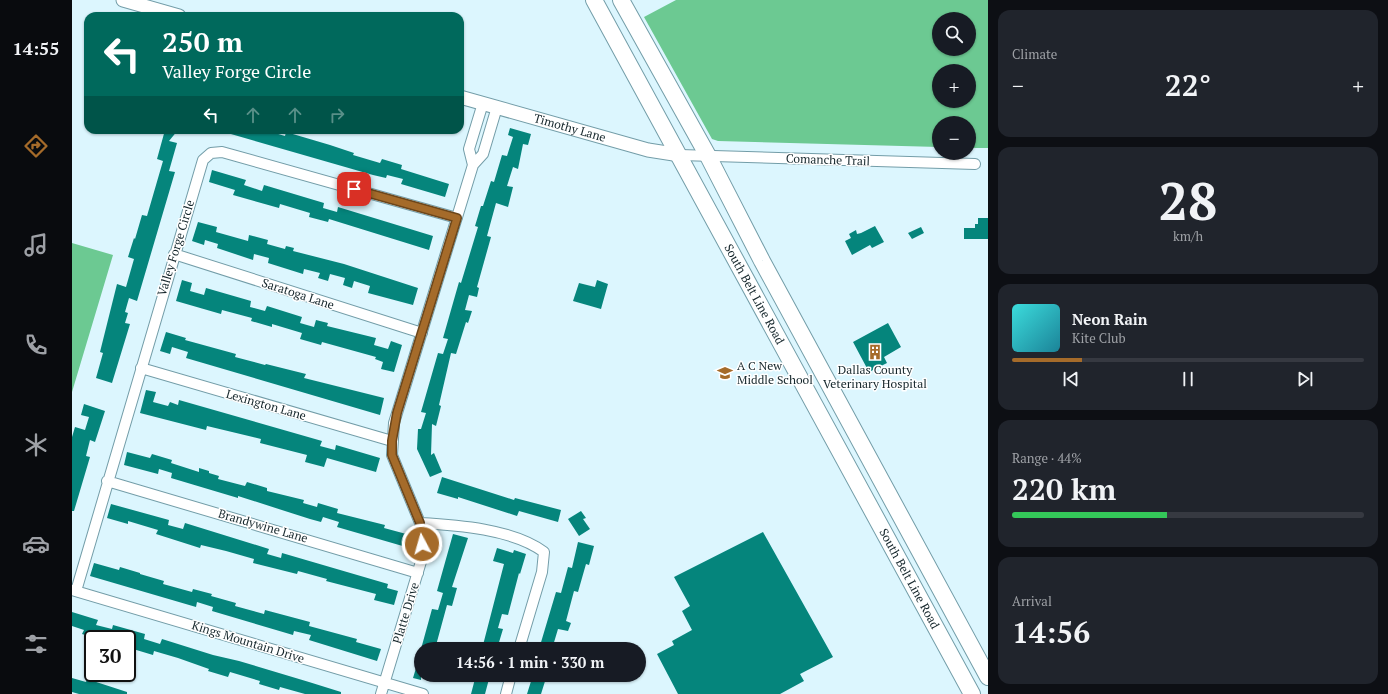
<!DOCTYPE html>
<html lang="en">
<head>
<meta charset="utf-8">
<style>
  body { margin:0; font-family:"PT Serif",serif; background:#20242c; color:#f1f3f6; height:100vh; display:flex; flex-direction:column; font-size:15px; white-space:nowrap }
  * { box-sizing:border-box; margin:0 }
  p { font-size:13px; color:#9ea1a6 }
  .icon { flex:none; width:22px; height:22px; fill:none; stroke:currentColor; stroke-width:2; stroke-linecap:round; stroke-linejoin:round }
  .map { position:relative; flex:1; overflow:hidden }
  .side { display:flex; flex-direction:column; gap:10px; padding:10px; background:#0d0f14; width:400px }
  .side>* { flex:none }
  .guide { position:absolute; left:12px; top:12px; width:380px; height:122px; border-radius:12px; box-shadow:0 1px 3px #0004; background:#00695c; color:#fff; overflow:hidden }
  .tools { position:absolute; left:860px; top:12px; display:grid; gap:8px }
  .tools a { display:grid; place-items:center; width:44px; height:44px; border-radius:50%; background:#171b24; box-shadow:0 1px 3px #0004; font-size:20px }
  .speed { position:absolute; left:12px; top:630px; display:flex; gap:8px; font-size:20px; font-weight:700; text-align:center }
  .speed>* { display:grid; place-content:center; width:52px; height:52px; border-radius:50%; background:#171b24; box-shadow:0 1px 3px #0004; line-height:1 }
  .speed .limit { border:2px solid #111; border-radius:6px; background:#fff; color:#111 }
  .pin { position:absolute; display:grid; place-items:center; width:34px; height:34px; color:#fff; margin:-17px; border-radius:8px; box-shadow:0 2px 6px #0006 }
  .me { position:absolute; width:44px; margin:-22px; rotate:354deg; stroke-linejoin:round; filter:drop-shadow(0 0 3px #0008) }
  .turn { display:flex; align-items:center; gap:14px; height:84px; padding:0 12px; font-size:18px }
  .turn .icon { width:52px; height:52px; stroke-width:2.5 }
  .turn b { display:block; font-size:28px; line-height:34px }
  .lanes { display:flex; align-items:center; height:38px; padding:0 12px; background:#0003; justify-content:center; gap:20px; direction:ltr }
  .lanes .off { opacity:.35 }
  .big { font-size:30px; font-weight:600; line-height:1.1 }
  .side .tile { flex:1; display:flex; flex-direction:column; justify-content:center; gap:6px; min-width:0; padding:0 14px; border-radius:12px; background:#20242c }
  .side .dial { align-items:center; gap:0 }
  .dial b { font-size:52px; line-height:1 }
  .song { display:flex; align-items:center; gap:12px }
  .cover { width:48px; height:48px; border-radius:6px; background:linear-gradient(135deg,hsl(180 70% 55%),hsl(190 70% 35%)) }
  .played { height:4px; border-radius:2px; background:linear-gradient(90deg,#a56b2a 20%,#363941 20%) }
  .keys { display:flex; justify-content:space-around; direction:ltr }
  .heat { display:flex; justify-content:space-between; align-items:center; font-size:22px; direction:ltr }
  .charge { height:6px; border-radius:3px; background:linear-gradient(90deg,#34c759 44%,#363941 0) }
  .trip { position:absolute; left:342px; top:642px; width:232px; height:40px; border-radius:20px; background:#171b24; box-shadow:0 1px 3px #0004; font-weight:600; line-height:40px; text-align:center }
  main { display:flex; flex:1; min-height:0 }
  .menu { display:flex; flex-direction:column; width:72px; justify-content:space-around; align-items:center; background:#090b0e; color:#9ea1a6 }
  .menu .icon { width:28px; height:28px }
  .menu .active { color:#a56b2a }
  .menu b { font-size:18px; color:#f1f3f6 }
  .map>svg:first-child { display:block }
  .forest { fill:#6cc992; fill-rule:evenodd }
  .building { fill:#05857c }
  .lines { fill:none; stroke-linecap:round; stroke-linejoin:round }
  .minor-casing { stroke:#739da8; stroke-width:12 }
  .tertiary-casing { stroke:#739da8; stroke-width:15 }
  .primary-casing { stroke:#739da8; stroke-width:18 }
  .minor { stroke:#fff; stroke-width:10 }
  .tertiary { stroke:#fff; stroke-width:13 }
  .primary { stroke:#fff; stroke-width:16 }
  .route-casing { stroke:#6b461b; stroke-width:10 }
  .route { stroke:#a56b2a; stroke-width:7 }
  .labels { text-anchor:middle; stroke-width:3; stroke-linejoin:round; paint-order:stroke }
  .street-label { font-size:12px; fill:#16272c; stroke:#fff }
  .poi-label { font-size:12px; fill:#16272c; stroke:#fff; text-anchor:start }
</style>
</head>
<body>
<main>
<nav class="menu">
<b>14:55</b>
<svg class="icon active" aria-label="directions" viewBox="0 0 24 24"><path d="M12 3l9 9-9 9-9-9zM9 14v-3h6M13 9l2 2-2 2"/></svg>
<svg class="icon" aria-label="music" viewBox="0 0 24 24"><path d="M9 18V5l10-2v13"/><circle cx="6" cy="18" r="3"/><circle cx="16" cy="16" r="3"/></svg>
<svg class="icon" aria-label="phone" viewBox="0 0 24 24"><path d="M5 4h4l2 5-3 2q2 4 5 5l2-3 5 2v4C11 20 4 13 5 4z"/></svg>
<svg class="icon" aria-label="climate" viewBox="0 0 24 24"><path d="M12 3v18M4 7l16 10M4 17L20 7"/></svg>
<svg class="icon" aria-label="car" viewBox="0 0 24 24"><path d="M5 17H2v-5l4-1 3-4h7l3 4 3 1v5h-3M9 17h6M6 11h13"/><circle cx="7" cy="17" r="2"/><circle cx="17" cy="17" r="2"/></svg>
<svg class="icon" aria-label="filters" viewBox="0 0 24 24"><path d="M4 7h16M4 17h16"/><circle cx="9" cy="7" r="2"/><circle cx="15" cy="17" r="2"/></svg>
</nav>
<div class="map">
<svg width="916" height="694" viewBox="0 0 916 694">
  <rect width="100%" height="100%" fill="#dcf6fe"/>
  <!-- forest -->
  <path class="forest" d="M604 0H916V148H897V123H867V147L646 141 640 139 572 17ZM867 19H897V49H867ZM867 71H897V101H867Z
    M0 243 41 255 0 392Z"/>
  <!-- building -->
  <path class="building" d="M438 128 459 134 456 145 451 144 446 169 441 167 435 186 441 187 436 207 424 203 415 236 419 237 405 287 407 288 405 297 397 295 393 310 400 311 396 323 394 322 384 354 379 353 367 405 369 406 364 426 360 424 359 455 362 453 370 472 358 477 345 449 346 429H349L354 413 349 412 366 353 371 354 376 339 371 338 387 282 389 283 406 227 403 226 409 206H411L419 181 422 182 430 155 435 156 441 137 436 135Z
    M93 130H106L97 141 105 143 97 171 103 172 65 301 57 298 53 312 56 313 53 323 58 324 40 383 24 378 31 353 28 352 45 284 54 287 62 259 56 257 62 238 63 239 70 215 75 216 91 161 85 159Z
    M153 130H193L213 136 214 132 258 145 282 153 281 155 308 163 310 159 330 165 329 169 377 184 373 197 329 184 331 179 315 175 314 178 301 175 152 132Z
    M140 170 174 180 172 185 190 191 192 185 252 203 251 208 265 212 266 207 361 236 357 250 257 219 256 222 237 217 238 213 208 204 207 208 161 195 163 190 137 182Z
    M906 218H916V239H892V228H903V224H906Z
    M126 222 145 227 144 232 176 241 177 235 196 240 195 244 213 249 214 246 222 248 221 251 272 264 346 288 341 305 296 293 298 286 282 281 280 288 271 285 273 278 258 274 256 281 246 278 248 273 232 269 231 274 196 263 197 258 182 254 181 260 145 248 146 244 133 240 132 245 120 241Z
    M803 226 812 242 800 248 798 245 780 255 773 241 779 238 777 234 784 230 785 234 789 233Z
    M849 227 852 233 840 239 836 233Z
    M110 280 120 283 118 291 132 295 134 288 179 301 178 307 193 311 195 306 230 317 228 323 242 327 244 320 256 323 255 326 304 338 302 345 316 349 319 341 330 345 322 372 309 369 311 362 303 359 304 357 250 342 249 345 228 339 230 333 200 324V327L179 321 180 318 150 310 149 314 104 301Z
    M525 280 536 284 529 309 501 301 507 283 523 287Z
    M816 323 829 347 812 357 815 363 797 372 781 342Z
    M94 332 114 338 113 340 164 354 163 357 193 365 194 364 234 374 232 378 312 398 308 415 114 358 116 352 100 347 98 354 88 351Z
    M74 390 84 392 81 402 96 406 98 402 106 405 107 400 250 441 248 446 263 450 264 445 308 458 304 472 255 458 252 467 233 462 235 455 188 443 189 439 135 426 134 430 68 413Z
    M12 404 33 411 23 442 18 440 14 456 18 457 2 511H0V437L3 427 13 430 17 417 9 415Z
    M55 452 78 458 80 454 100 460 99 463 127 472V468L137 471V473L147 476 146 479 173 486 175 482 195 488V491L232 500 231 503 245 507 246 503 266 509 265 513 313 525 312 528 338 535 334 547 265 527 267 522 251 517 249 522 238 519 166 496V498L99 478 100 473 87 469 86 474 52 465Z
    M370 477 442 500 443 498 489 510 486 522 447 511 445 516 386 497V499L365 493Z
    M39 504 97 520 96 525 111 529 113 523 197 549 195 554 209 558 210 553 316 584 315 588 326 591 322 605 302 600 304 594 254 581 255 579 226 571 225 574 181 563 182 559 154 551 129 545 128 548 84 534 86 530 56 521V524L35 518Z
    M509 511 514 518 511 519 518 529 507 536 496 519Z
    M691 532 761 657 728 674 732 681 708 694H606L585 654 602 645 600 641 620 630 610 611 618 606 602 577Z
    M381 534 396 538 380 587 385 588 380 606 375 605 363 649H349L360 609 366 610 371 593 365 591Z
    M506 542 522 546 517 565 514 564 506 592 502 591 494 621 499 623 496 631 486 629 480 649H467L484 592 489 593 496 567 500 568Z
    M425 548 441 553 442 550 454 554 448 574 447 573 436 615 430 614 426 628 431 629 425 649 411 645 432 564 421 561Z
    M22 563 47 570 48 567 68 573V574L92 581 91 584 120 592 121 589 140 594 139 596 164 603 163 606 192 614 193 610 238 622 237 626 285 639 284 642 309 649 305 661 237 640 239 635 222 631 221 635 140 611 141 607 125 602 124 607 18 576Z
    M0 612 26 620 24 625 40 629 41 625 73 634 72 639 88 644 90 639 141 655 167 661 237 682 269 692V694H233L208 687 207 690 187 684 188 681 158 672 156 677 136 671 137 669 106 658 82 651 81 655 61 649 62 646 55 644V639H39L31 637V639H26L10 634 12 630 0 626Z
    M347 658H349V680L341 678Z
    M404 675 417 679 413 694H399Z
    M461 675H475L469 694H455Z
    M0 678 14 682 15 679 55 692V694H7L0 692Z"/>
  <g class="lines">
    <!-- minor casing -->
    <g class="minor-casing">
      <path id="minor" d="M608 155 903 164
        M401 165 397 149 411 103
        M102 254 350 333
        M69 368 320 441
        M35 481 346 573
        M348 523C385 525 441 529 472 552L470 572 447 649
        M0 590 351 694
        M4 591 131 160 139 153 150 152 385 218
        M309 694 351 555 348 523 320 455 322 423 401 165 411 154 425 107
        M434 694 439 675"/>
    </g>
    <!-- tertiary casing -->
    <g class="tertiary-casing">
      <g id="tertiary">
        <path d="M51 0 107 16"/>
        <path id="s1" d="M388 97 576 150 608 155"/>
      </g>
    </g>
    <!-- primary casing -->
    <g class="primary-casing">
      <g id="primary">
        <path id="s2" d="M522 0 900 694"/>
        <path d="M549 0 636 156 690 261 916 677"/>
      </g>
    </g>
    <!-- minor -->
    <use href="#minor" class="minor"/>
    <!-- tertiary -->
    <use href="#tertiary" class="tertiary"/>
    <!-- primary -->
    <use href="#primary" class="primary"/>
  </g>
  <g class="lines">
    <!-- route casing -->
    <g class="route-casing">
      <path id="route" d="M282 189 385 218 325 413 320 441V455L348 523 350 544"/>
    </g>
    <!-- route -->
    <use href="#route" class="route"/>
  </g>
  <!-- icons -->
  <defs>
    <g id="building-bare" transform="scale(1.2)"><path d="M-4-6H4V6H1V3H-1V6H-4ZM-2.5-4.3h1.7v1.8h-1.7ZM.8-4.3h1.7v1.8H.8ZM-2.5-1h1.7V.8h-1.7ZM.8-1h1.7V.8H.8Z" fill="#a56b2a" stroke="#fff" stroke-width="2.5" paint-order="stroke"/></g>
    <g id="school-bare" transform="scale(1.2)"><path d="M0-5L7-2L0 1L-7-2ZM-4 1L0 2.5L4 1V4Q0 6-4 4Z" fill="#a56b2a" stroke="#fff" stroke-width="2.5" paint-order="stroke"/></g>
  </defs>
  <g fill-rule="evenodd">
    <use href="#building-bare" x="803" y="352"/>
    <use href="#school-bare" x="653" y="373"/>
  </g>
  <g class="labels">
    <!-- street labels -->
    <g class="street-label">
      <text dy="4" stroke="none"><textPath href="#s1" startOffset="114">Timothy Lane</textPath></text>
      <text transform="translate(756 160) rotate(2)" y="4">Comanche Trail</text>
      <text transform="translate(104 248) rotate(-73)" y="4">Valley Forge Circle</text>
      <text transform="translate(226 294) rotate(18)" y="4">Saratoga Lane</text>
      <text dy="4" stroke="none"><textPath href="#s2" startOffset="335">South Belt Line Road</textPath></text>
      <text transform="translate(194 405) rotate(16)" y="4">Lexington Lane</text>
      <text transform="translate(191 526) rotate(16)" y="4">Brandywine Lane</text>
      <text dy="4" stroke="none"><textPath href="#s2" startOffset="659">South Belt Line Road</textPath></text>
      <text transform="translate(334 613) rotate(-73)" y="4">Platte Drive</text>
      <text transform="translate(176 642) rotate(17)" y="4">Kings Mountain Drive</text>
    </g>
    <!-- poi labels -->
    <g class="poi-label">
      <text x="665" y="370">A C New<tspan x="665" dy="14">Middle School</tspan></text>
      <text x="803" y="374" text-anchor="middle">Dallas County<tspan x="803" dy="14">Veterinary Hospital</tspan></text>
    </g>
  </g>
</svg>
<div class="tools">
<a><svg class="icon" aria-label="search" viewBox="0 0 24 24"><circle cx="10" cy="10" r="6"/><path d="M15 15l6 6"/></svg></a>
<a>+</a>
<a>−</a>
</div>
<div class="speed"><div class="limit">30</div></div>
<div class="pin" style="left:282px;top:189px;background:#d93025"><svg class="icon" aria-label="arrive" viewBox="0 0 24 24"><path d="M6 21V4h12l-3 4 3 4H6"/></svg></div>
<svg class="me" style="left:350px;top:544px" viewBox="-20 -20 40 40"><circle r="17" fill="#a56b2a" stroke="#fff" stroke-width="3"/><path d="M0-11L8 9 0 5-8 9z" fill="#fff"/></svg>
<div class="trip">14:56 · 1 min · 330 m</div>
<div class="guide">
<div class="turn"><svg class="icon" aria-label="left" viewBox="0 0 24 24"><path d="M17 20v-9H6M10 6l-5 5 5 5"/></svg><div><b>250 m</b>Valley Forge Circle</div></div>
<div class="lanes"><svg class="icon" aria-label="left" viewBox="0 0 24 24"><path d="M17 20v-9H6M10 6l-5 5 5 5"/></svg><svg class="icon off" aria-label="ahead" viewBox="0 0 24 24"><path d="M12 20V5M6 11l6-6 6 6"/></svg><svg class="icon off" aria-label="ahead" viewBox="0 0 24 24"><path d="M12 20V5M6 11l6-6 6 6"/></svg><svg class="icon off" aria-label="right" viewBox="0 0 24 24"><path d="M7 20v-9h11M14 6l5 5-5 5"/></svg></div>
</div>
</div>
<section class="side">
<div class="tile"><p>Climate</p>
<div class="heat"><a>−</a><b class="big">22°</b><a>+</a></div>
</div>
<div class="tile dial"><b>28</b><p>km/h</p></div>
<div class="tile">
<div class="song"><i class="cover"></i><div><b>Neon Rain</b><p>Kite Club</p></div></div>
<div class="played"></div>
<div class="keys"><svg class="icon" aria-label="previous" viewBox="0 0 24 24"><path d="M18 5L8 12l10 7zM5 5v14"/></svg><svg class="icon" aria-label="pause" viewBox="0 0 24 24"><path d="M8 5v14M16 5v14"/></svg><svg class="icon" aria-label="next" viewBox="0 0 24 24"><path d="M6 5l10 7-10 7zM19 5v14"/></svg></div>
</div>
<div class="tile"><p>Range · 44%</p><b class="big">220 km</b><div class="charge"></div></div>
<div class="tile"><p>Arrival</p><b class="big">14:56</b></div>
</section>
</main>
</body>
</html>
